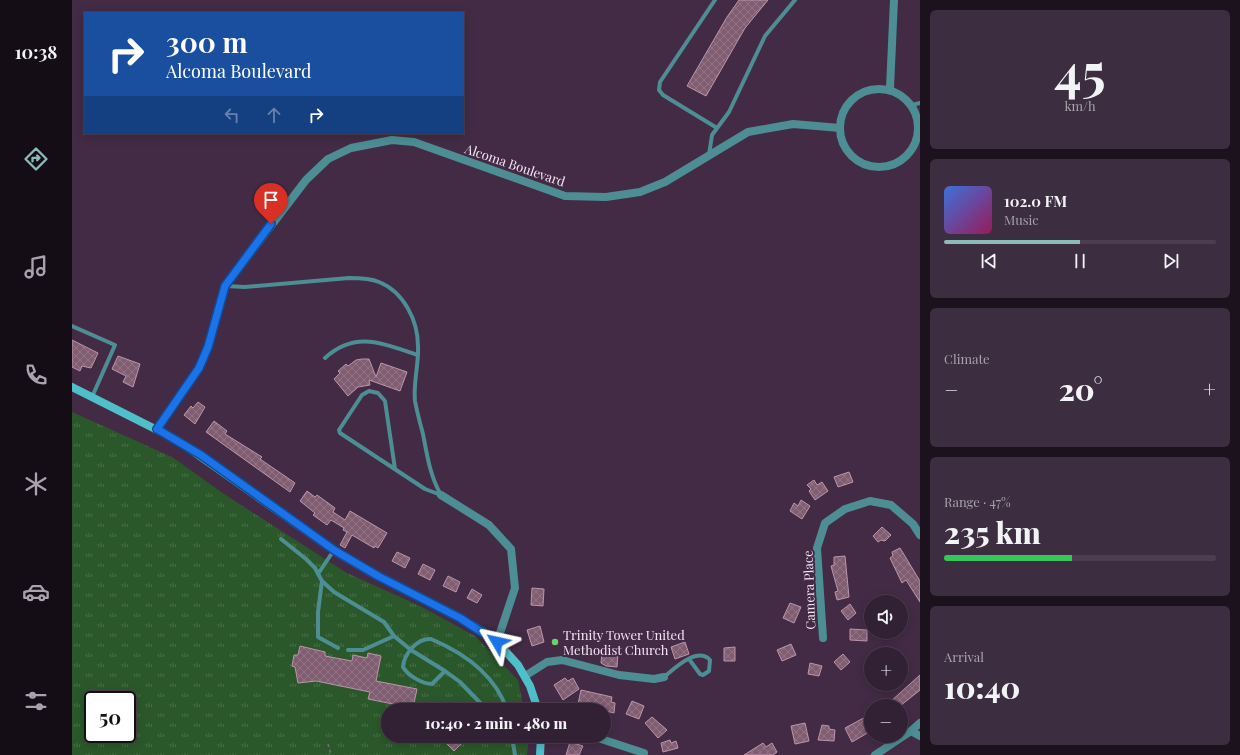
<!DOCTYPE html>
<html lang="en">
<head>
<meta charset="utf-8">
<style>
  body { margin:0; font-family:"Playfair Display",serif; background:#3d2d40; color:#f1f3f6; height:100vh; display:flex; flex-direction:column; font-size:15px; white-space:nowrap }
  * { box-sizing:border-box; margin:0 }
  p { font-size:13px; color:#a8a3ac }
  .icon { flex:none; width:22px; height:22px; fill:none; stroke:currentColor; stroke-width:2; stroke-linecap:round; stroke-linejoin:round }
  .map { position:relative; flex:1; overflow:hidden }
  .side { display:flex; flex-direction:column; gap:10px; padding:10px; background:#1c121d; width:320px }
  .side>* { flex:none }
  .top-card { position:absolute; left:12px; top:12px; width:380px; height:122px; border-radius:0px; box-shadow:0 2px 10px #0003,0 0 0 1px #4d3e4f; background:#1a4fa0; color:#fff; overflow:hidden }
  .tools { position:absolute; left:792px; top:595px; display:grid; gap:8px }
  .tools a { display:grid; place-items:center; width:44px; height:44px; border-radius:50%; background:#322034; box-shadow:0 2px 10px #0003,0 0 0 1px #4d3e4f; font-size:20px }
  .speed { position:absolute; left:12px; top:691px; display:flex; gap:8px; font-size:20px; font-weight:700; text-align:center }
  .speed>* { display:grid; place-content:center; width:52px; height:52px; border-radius:50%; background:#322034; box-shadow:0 2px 10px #0003,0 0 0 1px #4d3e4f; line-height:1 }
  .speed .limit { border:2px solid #111; border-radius:6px; background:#fff; color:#111 }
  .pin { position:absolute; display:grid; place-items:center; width:34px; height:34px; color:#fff; margin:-41px -17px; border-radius:50% 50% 50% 0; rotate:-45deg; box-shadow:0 0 4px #0007 }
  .pin .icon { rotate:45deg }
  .me { position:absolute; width:44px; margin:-22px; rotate:306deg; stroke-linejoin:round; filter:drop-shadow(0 0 3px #0008) }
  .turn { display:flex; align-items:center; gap:14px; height:84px; padding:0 16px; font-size:18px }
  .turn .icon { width:52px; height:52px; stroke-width:2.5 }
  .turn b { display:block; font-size:28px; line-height:34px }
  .lanes { display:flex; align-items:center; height:38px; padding:0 16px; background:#0003; justify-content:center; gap:20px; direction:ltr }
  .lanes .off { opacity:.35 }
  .big { font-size:30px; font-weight:800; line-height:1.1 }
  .side .tile { flex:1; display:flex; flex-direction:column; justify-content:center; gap:6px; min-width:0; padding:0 14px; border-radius:6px; background:#3d2d40 }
  .side .dial { align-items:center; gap:0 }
  .dial b { font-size:52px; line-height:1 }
  .song { display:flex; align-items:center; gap:12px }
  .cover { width:48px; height:48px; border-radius:6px; background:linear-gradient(135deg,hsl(220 70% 55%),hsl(330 70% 35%)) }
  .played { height:4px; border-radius:2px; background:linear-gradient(90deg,#8bbbb9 50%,#4d3e4f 50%) }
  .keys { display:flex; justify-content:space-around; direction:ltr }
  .heat { display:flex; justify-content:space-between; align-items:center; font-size:22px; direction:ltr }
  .charge { height:6px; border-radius:3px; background:linear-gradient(90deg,#34c759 47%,#4d3e4f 0) }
  .trip { position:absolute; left:309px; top:703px; width:230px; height:40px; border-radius:20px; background:#322034; box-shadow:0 2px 10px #0003,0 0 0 1px #4d3e4f; font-weight:800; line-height:40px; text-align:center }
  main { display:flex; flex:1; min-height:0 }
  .menu { display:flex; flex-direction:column; width:72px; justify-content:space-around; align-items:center; background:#140d15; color:#a8a3ac }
  .menu .icon { width:28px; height:28px }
  .menu .current { color:#8bbbb9 }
  .menu b { font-size:18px; color:#f1f3f6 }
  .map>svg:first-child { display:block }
  .grass { fill:url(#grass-tufts); fill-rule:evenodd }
  .building { fill:url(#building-cross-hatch); stroke:#bb95ab }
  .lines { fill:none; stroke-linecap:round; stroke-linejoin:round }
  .path { stroke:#7c677e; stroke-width:1.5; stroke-dasharray:3 3; stroke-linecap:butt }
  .lane { stroke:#4c8e94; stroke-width:4 }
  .street { stroke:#4c8e94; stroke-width:8 }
  .secondary { stroke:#4fc0ca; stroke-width:8 }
  .route-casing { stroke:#114b97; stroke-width:10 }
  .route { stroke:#1a73e8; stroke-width:7 }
  .poi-dot { fill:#67d466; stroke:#432b45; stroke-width:1.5 }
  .labels { text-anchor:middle; stroke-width:4; stroke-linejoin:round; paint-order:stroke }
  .street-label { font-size:13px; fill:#f4e4f5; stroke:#432b45 }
  .poi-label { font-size:13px; fill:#f4e4f5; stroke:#432b45; text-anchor:start }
</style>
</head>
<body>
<main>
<nav class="menu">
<b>10:38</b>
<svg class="icon current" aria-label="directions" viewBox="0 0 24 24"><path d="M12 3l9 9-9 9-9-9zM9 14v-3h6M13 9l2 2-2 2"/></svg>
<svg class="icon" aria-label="music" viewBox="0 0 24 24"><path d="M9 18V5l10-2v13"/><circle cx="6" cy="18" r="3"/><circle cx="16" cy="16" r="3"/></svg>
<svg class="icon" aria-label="phone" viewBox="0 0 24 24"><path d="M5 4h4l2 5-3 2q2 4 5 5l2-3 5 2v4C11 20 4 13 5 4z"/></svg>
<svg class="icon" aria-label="climate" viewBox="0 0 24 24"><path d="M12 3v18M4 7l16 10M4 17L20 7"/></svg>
<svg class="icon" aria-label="car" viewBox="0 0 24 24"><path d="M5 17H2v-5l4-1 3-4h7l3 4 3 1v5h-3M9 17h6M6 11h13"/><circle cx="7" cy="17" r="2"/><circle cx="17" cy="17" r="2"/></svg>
<svg class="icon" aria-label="filters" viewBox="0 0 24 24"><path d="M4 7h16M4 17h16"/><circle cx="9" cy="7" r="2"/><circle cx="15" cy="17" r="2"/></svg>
</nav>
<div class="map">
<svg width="848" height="755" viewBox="0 0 848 755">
  <defs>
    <pattern id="grass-tufts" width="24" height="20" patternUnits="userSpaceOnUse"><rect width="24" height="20" fill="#2b582a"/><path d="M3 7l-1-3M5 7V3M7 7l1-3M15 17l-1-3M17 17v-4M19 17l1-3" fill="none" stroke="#4a704a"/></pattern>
    <pattern id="building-cross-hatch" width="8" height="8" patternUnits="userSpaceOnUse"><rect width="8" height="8" fill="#815d72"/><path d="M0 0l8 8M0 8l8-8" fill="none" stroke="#937487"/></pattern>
  </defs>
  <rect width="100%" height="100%" fill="#432b45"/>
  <!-- grass -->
  <path class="grass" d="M0 412 100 457 152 494 273 572 350 607 403 636 446 680 452 710H316V736H457L455 755H0ZM21 700H55V734H21Z"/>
  <!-- building -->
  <path class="building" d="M667 0H696L673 28 634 96 615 86 655 17Z
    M0 340 26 353 19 368 10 366 8 371 0 367Z
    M46 356 68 364 61 387 51 382 54 376 40 369Z
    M290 359H297L304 377 309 363 335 372 328 391 297 380 298 385 286 387 276 396 262 379 268 373 266 371 274 364 276 366 284 360Z
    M126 402 133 407 123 424 112 415 119 406 121 408Z
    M142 421 155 431 153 434 190 457 188 459 223 483 218 492 134 432Z
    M777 472 781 482 766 487 762 477Z
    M742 480 745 485 750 482 756 491 743 500 737 491 739 489 735 485Z
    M235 491 243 497 245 495 263 508 261 512 273 520 278 511 315 533 306 548 303 546 302 548 280 535 273 548 268 545 275 532 271 530 272 528 259 520 255 525 241 515 243 513 228 501Z
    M729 500 738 506 730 519 718 511 722 503 726 506Z
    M810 527 819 535 813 541 809 540 806 542 801 536Z
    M828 548 848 581V602L834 580 830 583 818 558 821 556 820 552Z
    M325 552 338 558 333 568 320 561Z
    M773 556 777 597 765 600 763 592 766 591 759 566 762 565V557Z
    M351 564 363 570 358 580 346 574Z
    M376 576 388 582 384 592 371 586Z
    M460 588 472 589 471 606 459 605Z
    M400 589 410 595 405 603 395 598Z
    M718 603 729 607 722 623 711 618Z
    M778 604 784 613 776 620 769 611Z
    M468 626 472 642 460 646 455 630Z
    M778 629 795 630V641L778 640Z
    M613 642 617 654 603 659 599 647Z
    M719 644 724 655 710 661 705 650Z
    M228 646 253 652V656L280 661 281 655 295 658 296 653 309 656 304 681 345 689 341 708 296 699 298 692 244 681 226 683 223 667 220 666 222 655H226Z
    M663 647V661H652V648Z
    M533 652 546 653 545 667 534 666 529 663 530 653Z
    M771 654 778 662 769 670 762 662Z
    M738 663 750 666 747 676 736 674Z
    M848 675V690L828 706H822L818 702Z
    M493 678 496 681 501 678 507 689 491 700 482 685Z
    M509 690 540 697 539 702 543 703 542 713 506 704Z
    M560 701 572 706 567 719 554 714Z
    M799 714V731L780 742 773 728Z
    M580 717 595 730 586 738 573 723Z
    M733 723 737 741 723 744 719 726Z
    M750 725 757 726V729L763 730 762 741 746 740Z
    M367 736H381L389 744 382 751Z
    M598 740 599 743 604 741 606 748 591 752 589 743Z
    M498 742 511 746 507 755H494Z
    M691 743 694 747 700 743 705 752 701 755H672Z"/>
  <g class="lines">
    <!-- path -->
    <path class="path" d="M256 744 259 755"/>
    <!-- lane -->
    <path class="lane" d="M643 0 588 82 587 90 591 95 645 128
      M840 105 848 103
      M637 155 640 135 657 112 693 36 723 0
      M154 286 173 287 277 278C287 278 298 278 307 282 332 292 346 321 346 346 347 364 341 383 343 401 345 412 348 423 351 434 355 455 358 476 369 495
      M0 326 43 345 20 397
      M253 358C284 330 311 344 346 355
      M323 469 313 401 306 393 297 391 290 395 267 430 268 433 353 489 369 495
      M209 539 234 559 243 568 250 581 262 592 312 622 322 636 339 650 373 671 360 684C351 684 336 676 331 667 332 654 345 638 359 639 392 653 423 674 435 710
      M246 574 262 550
      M250 581 246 612V637L266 648
      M276 650H291L322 636
      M373 671 388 682 415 710
      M592 677C602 669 625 646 638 660L637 671 631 675 628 674 617 659
      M440 736 443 755"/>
    <!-- street -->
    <path class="street" d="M818 88 822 0
      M768 128a39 39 0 1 1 78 0a39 39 0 1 1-78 0Z
      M85 429 127 368 136 347 153 286 234 180 256 159 279 148 320 140 342 142 493 196 534 197 568 192 593 182 676 132 721 124 768 128
      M369 495 417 525 439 549 443 588 425 642
      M751 638 745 548 753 523 773 509 798 501 819 505 841 524 848 535
      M453 676 475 662 490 660 547 675 582 679 592 677
      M839 731 848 736
      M520 736 572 753 571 755
      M803 755 839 731 848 723"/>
    <!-- secondary -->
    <path class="secondary" d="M0 387 105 440 264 552 305 576 388 618 415 634 425 642 446 665 458 686 466 710
      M468 755 469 736"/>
  </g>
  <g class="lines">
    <!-- route casing -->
    <g class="route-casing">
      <path id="route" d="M199 224 153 286 136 347 127 368 85 429 129 455 262 550 306 576 388 618 425 642"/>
    </g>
    <!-- route -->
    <use href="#route" class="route"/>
  </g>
  <!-- markers -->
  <circle class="poi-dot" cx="483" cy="642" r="4"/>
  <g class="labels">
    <!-- street labels -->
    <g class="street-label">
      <text transform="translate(443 165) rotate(19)" y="5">Alcoma Boulevard</text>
      <text transform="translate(737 590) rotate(-92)" y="5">Camera Place</text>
    </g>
    <!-- poi labels -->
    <g class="poi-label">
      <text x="491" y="640">Trinity Tower United<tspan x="491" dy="15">Methodist Church</tspan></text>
    </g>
  </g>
</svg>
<div class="tools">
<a><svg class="icon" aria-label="sound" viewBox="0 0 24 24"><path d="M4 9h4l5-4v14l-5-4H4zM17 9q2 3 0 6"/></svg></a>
<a>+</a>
<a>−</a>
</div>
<div class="speed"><div class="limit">50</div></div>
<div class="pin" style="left:199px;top:224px;background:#d93025"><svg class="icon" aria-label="arrive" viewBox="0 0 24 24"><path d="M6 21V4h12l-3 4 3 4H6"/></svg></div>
<svg class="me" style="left:425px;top:642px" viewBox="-20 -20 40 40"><path d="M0-17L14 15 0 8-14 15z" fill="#1a73e8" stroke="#fff" stroke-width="4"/></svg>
<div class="trip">10:40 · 2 min · 480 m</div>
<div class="top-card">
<div class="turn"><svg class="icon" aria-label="right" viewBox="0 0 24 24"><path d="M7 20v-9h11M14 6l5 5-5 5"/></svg><div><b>300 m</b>Alcoma Boulevard</div></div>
<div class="lanes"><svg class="icon off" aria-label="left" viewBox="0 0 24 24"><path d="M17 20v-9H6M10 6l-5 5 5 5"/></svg><svg class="icon off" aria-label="ahead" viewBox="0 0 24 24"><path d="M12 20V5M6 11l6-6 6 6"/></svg><svg class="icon" aria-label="right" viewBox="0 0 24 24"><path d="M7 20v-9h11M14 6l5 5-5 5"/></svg></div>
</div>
</div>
<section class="side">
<div class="tile dial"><b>45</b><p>km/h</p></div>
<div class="tile">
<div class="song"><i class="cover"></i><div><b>102.0 FM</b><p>Music</p></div></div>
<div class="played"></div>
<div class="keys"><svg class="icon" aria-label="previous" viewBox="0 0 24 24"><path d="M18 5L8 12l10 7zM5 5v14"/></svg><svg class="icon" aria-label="pause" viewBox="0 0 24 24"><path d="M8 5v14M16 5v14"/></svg><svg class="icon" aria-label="next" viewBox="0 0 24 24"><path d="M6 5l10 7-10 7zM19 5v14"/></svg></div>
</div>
<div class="tile"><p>Climate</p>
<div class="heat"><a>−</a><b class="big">20°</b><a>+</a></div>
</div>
<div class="tile"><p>Range · 47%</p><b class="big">235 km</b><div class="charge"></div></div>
<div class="tile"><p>Arrival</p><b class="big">10:40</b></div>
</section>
</main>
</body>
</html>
